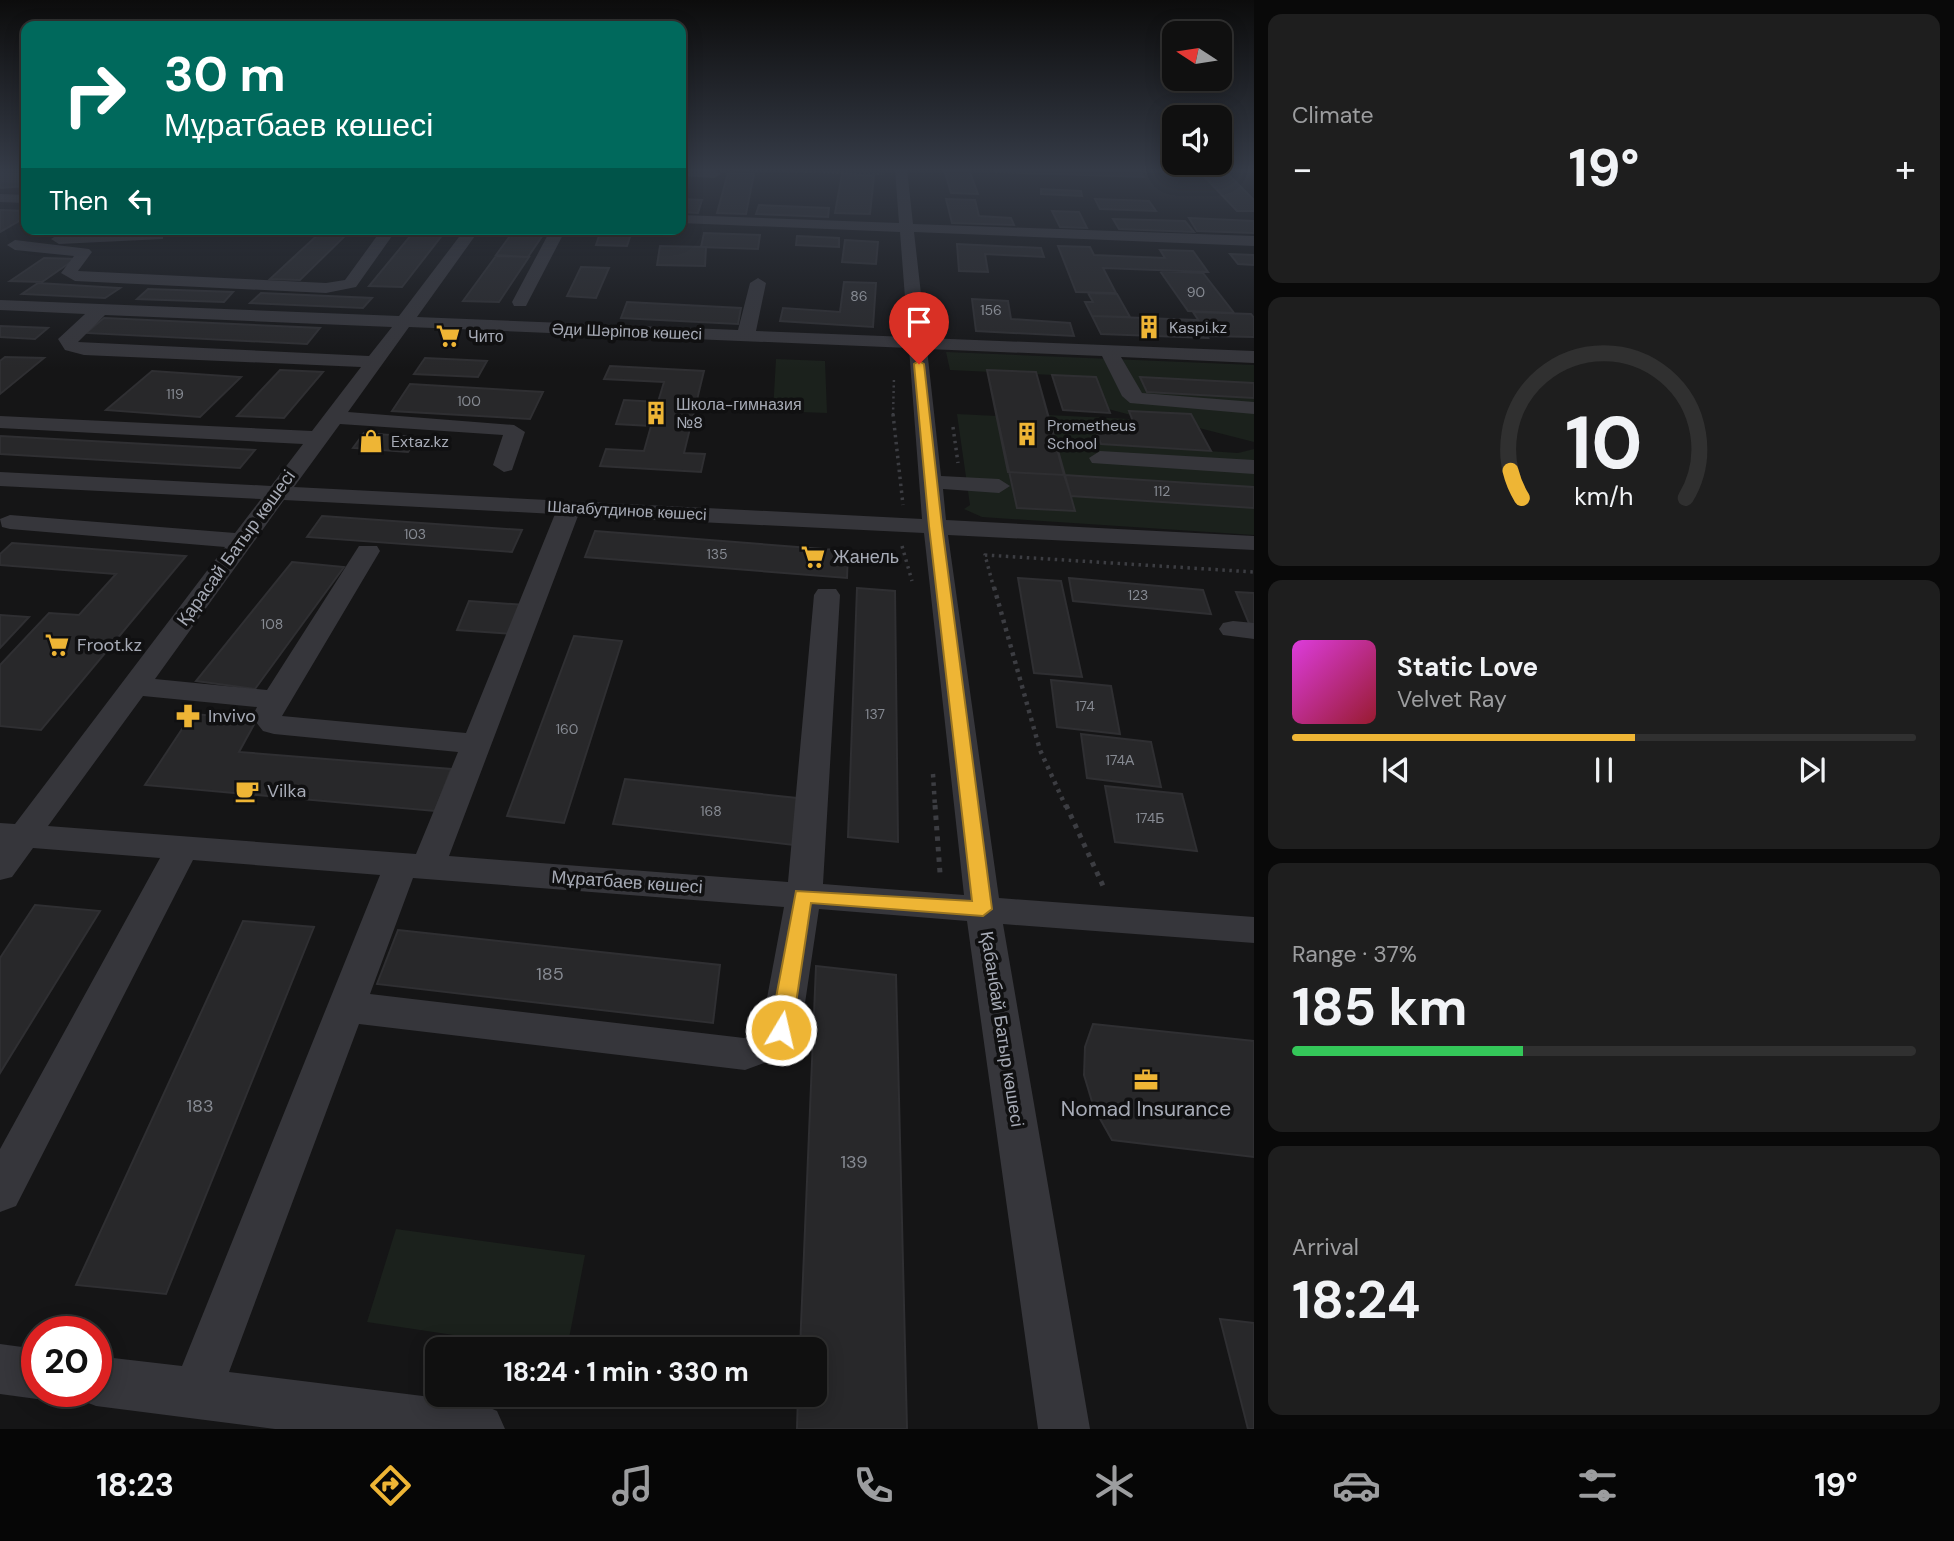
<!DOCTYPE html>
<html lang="en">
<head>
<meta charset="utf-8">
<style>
  body { margin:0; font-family:"DM Sans",sans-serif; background:#1e1e1e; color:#f1f3f6; height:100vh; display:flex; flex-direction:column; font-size:26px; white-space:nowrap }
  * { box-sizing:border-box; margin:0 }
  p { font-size:23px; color:#9c9d9f }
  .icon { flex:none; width:38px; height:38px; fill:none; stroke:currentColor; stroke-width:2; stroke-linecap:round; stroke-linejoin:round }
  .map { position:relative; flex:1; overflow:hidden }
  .side { display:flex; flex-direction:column; gap:14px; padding:14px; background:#090909; width:700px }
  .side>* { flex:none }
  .hud { position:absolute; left:21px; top:21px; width:665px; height:214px; border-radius:14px; box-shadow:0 4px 18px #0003,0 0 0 2px #303030; background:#00695c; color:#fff; overflow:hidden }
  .needle { width:46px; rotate:282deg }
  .controls { position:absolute; left:1162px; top:21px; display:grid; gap:14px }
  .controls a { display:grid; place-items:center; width:70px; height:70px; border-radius:14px; background:#101010; box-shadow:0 4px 18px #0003,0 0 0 2px #303030; font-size:35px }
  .speed { position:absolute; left:21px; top:1316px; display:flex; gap:14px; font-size:35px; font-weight:700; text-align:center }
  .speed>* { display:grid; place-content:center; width:91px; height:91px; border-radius:50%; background:#101010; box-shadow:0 4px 18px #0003,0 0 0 2px #303030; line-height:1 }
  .speed .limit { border:10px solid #d22; background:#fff; color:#111 }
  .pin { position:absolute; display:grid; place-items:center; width:60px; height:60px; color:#fff; margin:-72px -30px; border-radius:50% 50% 50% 0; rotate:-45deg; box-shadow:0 0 7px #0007 }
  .pin .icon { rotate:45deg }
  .me { position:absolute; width:77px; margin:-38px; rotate:9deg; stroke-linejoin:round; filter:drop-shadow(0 0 5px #0008) }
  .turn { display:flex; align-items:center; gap:24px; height:147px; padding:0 28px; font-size:32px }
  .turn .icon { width:91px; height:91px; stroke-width:2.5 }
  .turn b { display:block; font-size:49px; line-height:60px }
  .then { display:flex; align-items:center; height:66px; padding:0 28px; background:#0003; gap:14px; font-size:26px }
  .big { font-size:52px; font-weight:700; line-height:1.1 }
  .side .card { flex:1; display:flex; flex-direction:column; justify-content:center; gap:10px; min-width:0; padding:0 24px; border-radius:14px; background:#1e1e1e }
  .side .dial { align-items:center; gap:0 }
  .dial svg { height:182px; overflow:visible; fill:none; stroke:#303030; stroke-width:7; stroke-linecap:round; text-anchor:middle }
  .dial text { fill:#f1f3f6; stroke:none }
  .song { display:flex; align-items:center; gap:21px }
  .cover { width:84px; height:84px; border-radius:10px; background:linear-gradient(135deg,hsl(300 70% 55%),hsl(350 70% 35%)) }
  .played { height:7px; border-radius:4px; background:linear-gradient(90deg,#eeb535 55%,#303030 55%) }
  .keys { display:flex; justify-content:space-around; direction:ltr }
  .heat { display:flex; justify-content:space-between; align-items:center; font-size:38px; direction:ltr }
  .charge { height:10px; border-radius:5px; background:linear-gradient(90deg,#34c759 37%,#303030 0) }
  .trip { position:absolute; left:425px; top:1337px; width:402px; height:70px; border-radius:14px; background:#101010; box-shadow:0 4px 18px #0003,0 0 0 2px #303030; font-weight:700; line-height:70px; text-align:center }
  .tabs { display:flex; height:112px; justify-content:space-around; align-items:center; background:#060606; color:#9c9d9f }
  .tabs .icon { width:49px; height:49px }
  .tabs .current { color:#eeb535 }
  .tabs b { font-size:32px; color:#f1f3f6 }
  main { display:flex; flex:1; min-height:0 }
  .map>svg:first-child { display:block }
  .green { fill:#1b211c }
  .building { fill:#28282a; stroke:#2f2f32; stroke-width:2 }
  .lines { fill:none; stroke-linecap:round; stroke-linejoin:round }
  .path-far4 { stroke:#3c3d42; stroke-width:2; stroke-dasharray:2 2.5; stroke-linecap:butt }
  .path-far3 { stroke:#3c3d42; stroke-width:2.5; stroke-dasharray:2 3.5; stroke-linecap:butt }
  .path-far2 { stroke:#3c3d42; stroke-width:3.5; stroke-dasharray:2.5 4.5; stroke-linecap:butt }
  .path-far1 { stroke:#3c3d42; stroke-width:4.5; stroke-dasharray:3.5 5; stroke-linecap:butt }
  .path { stroke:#3c3d42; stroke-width:5; stroke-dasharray:4.5 6; stroke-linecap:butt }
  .minor { fill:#36363b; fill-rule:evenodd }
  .route { fill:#eeb535; stroke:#9b7622; stroke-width:2 }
  .labels { text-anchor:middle; stroke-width:7; stroke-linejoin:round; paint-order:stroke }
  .number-label { font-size:14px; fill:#868a92 }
  .far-poi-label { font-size:16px; fill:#a7abb6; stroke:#101011; text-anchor:start }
  .far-street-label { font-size:16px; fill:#a7abb6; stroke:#101011 }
  .street-label { font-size:18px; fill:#a7abb6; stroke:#101011 }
  .poi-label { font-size:18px; fill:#a7abb6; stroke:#101011; text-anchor:start }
  .near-number-label { font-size:18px; fill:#868a92 }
  .near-poi-label { font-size:21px; fill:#a7abb6; stroke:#101011 }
</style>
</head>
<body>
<main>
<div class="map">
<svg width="1254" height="1429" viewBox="0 0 1254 1429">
  <rect width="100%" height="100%" fill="#151516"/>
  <!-- green -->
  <path class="green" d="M946 352 1254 365V383L1140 378 1147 392 1254 398V442L1199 428 1191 414 1130 411 1131 415 1108 409 1096 377 950 370Z
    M776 359 825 361 827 413 773 411Z
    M957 414 997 416 1017 508 1074 511 1071 496 1254 508V535L982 517 964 509 970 505Z
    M1048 415 1129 419 1137 432 1095 429 1102 444 1238 453 1254 449V487L1064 475Z
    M396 1229 585 1255 567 1349H547L367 1322Z"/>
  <!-- building -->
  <path class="building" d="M944 169 969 170 978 194 951 193Z
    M994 169 1139 170 1144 177 995 172Z
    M1199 171 1226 172 1254 200V211H1237Z
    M728 173 754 174 746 214 717 213Z
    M842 174 874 176 870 214 835 213Z
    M0 181 26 182V186L0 188Z
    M1041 189 1081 191 1082 196 1041 194Z
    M681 199 702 200 698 213 681 212Z
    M946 199 975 200 979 216 1011 218 1014 225 952 223Z
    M1095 199 1149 201 1156 211 1100 209Z
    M759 205 829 208 828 217 756 214Z
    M0 210 26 211V217L0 232Z
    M1052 211 1079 212 1087 228 1060 227Z
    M1189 218 1254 221V233L1197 231Z
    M1113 219 1185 221 1194 232 1119 229Z
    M79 229H107L96 236 69 235Z
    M324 229 351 230 300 280 270 279Z
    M416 229H447L402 287 369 286Z
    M515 229H547L528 257 496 255Z
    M601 230 632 231 627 246 596 245Z
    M704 233 760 235 758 249 701 247Z
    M797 236 839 238V247L796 245Z
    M845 240 878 242 876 264 842 262Z
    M957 244 1041 248 1044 257 985 254 988 272 959 271Z
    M660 246 706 247 705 266 657 265Z
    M1058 246 1090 247 1094 255 1165 258 1160 250 1193 251 1208 272 1103 268 1116 293 1076 292Z
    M1230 254 1254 255V265L1238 264Z
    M496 256 529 257 499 302 463 301Z
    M44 258 75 259 42 282 10 281Z
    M581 267 609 268 596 298 567 296Z
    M1160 271 1203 273 1234 313 1188 311Z
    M844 282 876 283 873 327 780 321 783 308 840 312Z
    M38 283 120 288 105 298 22 294Z
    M148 289 233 292 224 302 137 299Z
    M261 293 372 298 363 308 250 303Z
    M1088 293 1117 294 1130 317 1092 316 1085 302H1093Z
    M972 299 1008 301 1011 319 1070 323 1074 336 976 331Z
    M627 302 741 308 738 324 621 318Z
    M1193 312 1251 314 1254 318V337L1209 336Z
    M1092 316 1196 320 1208 338 1101 334Z
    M104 318 320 328 307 344 86 333Z
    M0 326 48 328 35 339 0 337Z
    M5 357 44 358 0 394V361Z
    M425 358 487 361 478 377 414 374Z
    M610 366 704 371 684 453 705 454 701 472 600 466 606 449 644 451 651 426 616 424 624 400 658 402 664 382 604 379Z
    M280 370 323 372 284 418 237 416Z
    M987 370 1036 372 1075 511 1017 508Z
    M987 370 1036 372 1064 475 1008 472Z
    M152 371 241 377 200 417 106 410Z
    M1052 375 1096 377 1110 413 1063 410Z
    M1140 377 1254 383V398L1147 392Z
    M410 384 543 392 530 419 392 411Z
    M1129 411 1191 414 1211 451 1101 444 1095 429 1137 432Z
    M364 433 418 437 408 452 353 448Z
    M0 436 255 450 240 468 0 454Z
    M1064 475 1254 487V508L1071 496Z
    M322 516 522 530 512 552 307 537Z
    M595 531 848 551 847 578 585 557Z
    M12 543 186 556 41 730 0 726V665L49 613 79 615 116 574 0 565V554Z
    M292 562 344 567 255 689 196 681Z
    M1018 578 1061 581 1082 677 1034 673Z
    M1069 578 1203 590 1211 614 1073 601Z
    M857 588 895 591 898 842 848 837Z
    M1236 592 1254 593V626H1250Z
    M469 601 525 605 515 634 457 630Z
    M0 615 29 617 0 648Z
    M574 636 622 641 564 823 507 816Z
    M1051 680 1111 686 1120 734 1057 727Z
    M192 714 257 719 239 752 451 769 435 811 145 785Z
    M1081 734 1151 742 1161 787 1087 778Z
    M625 779 806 799 802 846 613 824Z
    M1105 786 1182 794 1197 851 1115 842Z
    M35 905 100 911 0 1073V958Z
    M243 921 314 927 166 1294 76 1285Z
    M398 930 720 965 713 1023 377 984Z
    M816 966 896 975 907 1429H797L798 1395H816V1349H800Z
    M1093 1024 1254 1041V1157L1112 1140 1094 1108 1084 1075 1085 1047Z
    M1220 1319 1254 1323V1429H1248Z"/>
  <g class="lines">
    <!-- path-far4 -->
    <path class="path-far4" d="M733 170 882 174"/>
    <!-- path-far3 -->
    <path class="path-far3" d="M893 415 894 378"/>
    <!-- path-far2 -->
    <path class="path-far2" d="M893 414 903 505
      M953 427 958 463
      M902 546 912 581
      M994 589 985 555 1254 572"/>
    <!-- path-far1 -->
    <path class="path-far1" d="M994 587 1040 750 1066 807
      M933 774 935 807"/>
    <!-- path -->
    <path class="path" d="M935 805 940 873
      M1066 805 1104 888"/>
    <!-- minor -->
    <path class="minor" d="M681 169 714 170 721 174 714 178 681 176Z
      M895 169H907L913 224 1254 236V246L914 232 926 338 1254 351V363L1121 357 1142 393 1254 402V414L1130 403 1122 396 1102 356 927 349 941 476 999 479 1010 486 999 493 943 489 946 520 1254 536V550L948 535 999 898 1254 917V943L1003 924 1090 1429H1038L967 921 819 909 801 1030 783 1056 745 1070 359 1024 229 1372 479 1403 497 1411 505 1429H275L96 1406 78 1399 75 1391H96V1356L182 1366 380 875 193 860 16 1206 0 1212V1149L160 858 33 848 12 877 0 880V823L15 824 225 547 10 529 2 527 0 519 10 515 235 533 261 499 0 486V472L271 486 303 444 0 428V416L312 431 361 367 84 355 65 350 58 339 85 314 0 310V300L399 316 465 229H480L417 317 738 330 750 283 758 278 766 283 756 331 908 337 900 232 681 223V215L899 223ZM105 315 392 327 369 356 78 342ZM409 327 909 348 922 519 294 487 340 424 503 435 493 465 504 472 512 470 525 432 514 425 348 412ZM284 500 555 514 466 733 282 716 380 551 377 546H359L267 690 155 679ZM578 516 924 533 964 895 823 884 840 595 836 589H818L814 595 788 882 449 856ZM143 696 257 707 252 717 263 731 274 734 458 752 416 854 48 826ZM413 878 784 907 762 1025 755 1034 744 1038 370 994Z
      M0 172 26 173V181L0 180Z
      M0 194 26 195V203L0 202Z
      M382 229H397L356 287 326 293 75 281 61 273 74 256 15 250 7 245 15 240 89 249 92 252 78 271 326 283 345 280Z
      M551 229H566L528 302 526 306H514L512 302Z
      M158 232 163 233V239L59 244 51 239 59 234Z
      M1100 451 1254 460V474L1092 463 1089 458Z
      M1233 621 1254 623V639L1223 635 1219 629 1223 623Z
      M0 1344 37 1349V1391L55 1392 37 1399 0 1394Z"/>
  </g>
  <!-- sky -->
  <linearGradient id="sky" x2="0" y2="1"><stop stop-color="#0c0c0c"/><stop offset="0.46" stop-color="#353b47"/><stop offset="1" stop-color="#353b47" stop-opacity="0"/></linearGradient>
  <rect width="1254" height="369" fill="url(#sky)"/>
  <!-- route -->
  <path class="route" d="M919 361 924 364 942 526 992 909 983 916 811 903 792 1030 789 1036 781 1038 774 1036 770 1030 796 891 972 901 929 526 914 364Z"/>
  <!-- icons -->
  <defs>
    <g id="building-bare" transform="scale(1.89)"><path d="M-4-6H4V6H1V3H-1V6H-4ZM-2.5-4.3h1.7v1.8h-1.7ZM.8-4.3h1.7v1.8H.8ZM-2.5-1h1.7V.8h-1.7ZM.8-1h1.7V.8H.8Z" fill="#eeb535" stroke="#101011" stroke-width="2.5" paint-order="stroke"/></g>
    <g id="supermarket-bare" transform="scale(1.89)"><path d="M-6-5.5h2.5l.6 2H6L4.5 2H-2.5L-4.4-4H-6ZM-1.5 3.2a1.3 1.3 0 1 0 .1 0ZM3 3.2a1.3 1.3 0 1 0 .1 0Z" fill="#eeb535" stroke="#101011" stroke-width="2.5" paint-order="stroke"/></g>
    <g id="shop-bare" transform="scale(1.89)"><path d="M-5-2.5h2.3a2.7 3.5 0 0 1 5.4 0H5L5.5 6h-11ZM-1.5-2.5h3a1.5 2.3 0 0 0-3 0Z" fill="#eeb535" stroke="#101011" stroke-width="2.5" paint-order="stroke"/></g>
    <g id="pharmacy-bare" transform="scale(1.89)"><path d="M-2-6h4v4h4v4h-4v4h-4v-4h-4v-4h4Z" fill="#eeb535" stroke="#101011" stroke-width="2.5" paint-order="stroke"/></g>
    <g id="cafe-bare" transform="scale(1.89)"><path d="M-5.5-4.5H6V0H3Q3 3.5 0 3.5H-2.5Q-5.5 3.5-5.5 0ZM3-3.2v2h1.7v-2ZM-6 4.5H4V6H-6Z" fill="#eeb535" stroke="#101011" stroke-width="2.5" paint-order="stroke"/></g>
    <g id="office-bare" transform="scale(1.89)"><path d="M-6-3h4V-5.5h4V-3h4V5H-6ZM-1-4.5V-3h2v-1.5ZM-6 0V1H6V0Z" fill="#eeb535" stroke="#101011" stroke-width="2.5" paint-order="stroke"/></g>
  </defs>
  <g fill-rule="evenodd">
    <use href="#building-bare" x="1149" y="327"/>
    <use href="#supermarket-bare" x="448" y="336"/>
    <use href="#building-bare" x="656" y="413"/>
    <use href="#building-bare" x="1027" y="434"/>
    <use href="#shop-bare" x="371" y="441"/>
    <use href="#supermarket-bare" x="813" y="557"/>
    <use href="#supermarket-bare" x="57" y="645"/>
    <use href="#pharmacy-bare" x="188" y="716"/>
    <use href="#cafe-bare" x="247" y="791"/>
    <use href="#office-bare" x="1146" y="1080"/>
  </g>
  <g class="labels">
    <!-- number labels -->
    <g class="number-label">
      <text x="1196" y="297">90</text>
      <text x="859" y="301">86</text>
      <text x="991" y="315">156</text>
      <text x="175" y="399">119</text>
      <text x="469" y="406">100</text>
      <text x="1162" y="496">112</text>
      <text x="415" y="539">103</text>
      <text x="717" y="559">135</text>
      <text x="1138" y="600">123</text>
      <text x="272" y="629">108</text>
      <text x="1085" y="711">174</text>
      <text x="875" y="719">137</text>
      <text x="567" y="734">160</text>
      <text x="1120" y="765">174А</text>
      <text x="711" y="816">168</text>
      <text x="1150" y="823">174Б</text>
    </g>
    <!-- far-poi labels -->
    <g class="far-poi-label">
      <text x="1169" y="333">Kaspi.kz</text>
      <text x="468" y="342">Чито</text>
      <text x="676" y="410">Школа-гимназия<tspan x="676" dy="18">№8</tspan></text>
      <text x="1047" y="431">Prometheus<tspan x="1047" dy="18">School</tspan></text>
      <text x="391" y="447">Extaz.kz</text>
    </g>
    <!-- far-street labels -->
    <g class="far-street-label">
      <text transform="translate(627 331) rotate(2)" y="6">Әди Шәріпов көшесі</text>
      <text transform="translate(627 510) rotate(3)" y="6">Шагабутдинов көшесі</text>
    </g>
    <!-- street labels -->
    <g class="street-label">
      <text transform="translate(236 548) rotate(-54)" y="6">Қарасай Батыр көшесі</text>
      <text transform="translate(627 882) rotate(4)" y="6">Мұратбаев көшесі</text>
      <text transform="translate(1002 1029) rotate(81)" y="6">Қабанбай Батыр көшесі</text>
    </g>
    <!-- poi labels -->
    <g class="poi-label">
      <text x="833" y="563">Жанель</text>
      <text x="77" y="651">Froot.kz</text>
      <text x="208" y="722">Invivo</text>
      <text x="267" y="797">Vilka</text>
    </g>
    <!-- near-number labels -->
    <g class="near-number-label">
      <text x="550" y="980">185</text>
      <text x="200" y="1112">183</text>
      <text x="854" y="1168">139</text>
    </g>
    <!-- near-poi labels -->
    <g class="near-poi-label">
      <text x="1146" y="1116">Nomad Insurance</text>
    </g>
  </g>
</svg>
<div class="controls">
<a><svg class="needle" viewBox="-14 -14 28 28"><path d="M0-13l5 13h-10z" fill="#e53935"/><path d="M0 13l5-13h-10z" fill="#9c9d9f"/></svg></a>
<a><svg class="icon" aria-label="sound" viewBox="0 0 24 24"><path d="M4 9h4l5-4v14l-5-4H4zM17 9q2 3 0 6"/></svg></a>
</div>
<div class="speed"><div class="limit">20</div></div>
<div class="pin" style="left:919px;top:364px;background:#d93025"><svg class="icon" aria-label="arrive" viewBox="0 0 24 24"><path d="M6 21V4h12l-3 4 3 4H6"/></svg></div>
<svg class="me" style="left:781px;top:1030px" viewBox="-20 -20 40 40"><circle r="17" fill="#eeb535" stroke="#fff" stroke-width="3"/><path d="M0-11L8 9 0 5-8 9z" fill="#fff"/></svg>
<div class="trip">18:24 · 1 min · 330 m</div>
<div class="hud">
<div class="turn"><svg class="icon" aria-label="right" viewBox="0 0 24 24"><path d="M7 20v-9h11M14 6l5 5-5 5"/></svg><div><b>30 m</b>Мұратбаев көшесі</div></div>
<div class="then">Then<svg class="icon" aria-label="left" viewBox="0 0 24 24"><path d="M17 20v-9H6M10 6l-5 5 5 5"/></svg></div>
</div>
</div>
<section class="side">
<div class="card"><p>Climate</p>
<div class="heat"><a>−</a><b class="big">19°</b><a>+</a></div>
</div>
<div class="card dial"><svg viewBox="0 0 100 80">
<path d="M14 69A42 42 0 1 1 86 69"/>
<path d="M14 69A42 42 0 0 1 9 57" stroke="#eeb535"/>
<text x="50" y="56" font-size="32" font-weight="700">10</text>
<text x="50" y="72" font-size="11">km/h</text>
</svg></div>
<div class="card">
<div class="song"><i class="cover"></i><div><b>Static Love</b><p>Velvet Ray</p></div></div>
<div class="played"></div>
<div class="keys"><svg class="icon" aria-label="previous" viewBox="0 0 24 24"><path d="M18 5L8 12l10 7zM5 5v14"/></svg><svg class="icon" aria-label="pause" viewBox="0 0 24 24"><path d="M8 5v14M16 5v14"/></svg><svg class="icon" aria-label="next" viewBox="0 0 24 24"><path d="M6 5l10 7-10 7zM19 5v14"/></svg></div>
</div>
<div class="card"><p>Range · 37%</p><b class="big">185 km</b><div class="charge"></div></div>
<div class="card"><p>Arrival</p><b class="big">18:24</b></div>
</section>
</main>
<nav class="tabs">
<b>18:23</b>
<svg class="icon current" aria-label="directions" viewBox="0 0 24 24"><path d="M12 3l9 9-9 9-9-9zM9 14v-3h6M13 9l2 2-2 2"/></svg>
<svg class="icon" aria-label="music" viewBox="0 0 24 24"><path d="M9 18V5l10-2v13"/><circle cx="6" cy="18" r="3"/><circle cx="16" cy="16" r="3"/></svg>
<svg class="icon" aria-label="phone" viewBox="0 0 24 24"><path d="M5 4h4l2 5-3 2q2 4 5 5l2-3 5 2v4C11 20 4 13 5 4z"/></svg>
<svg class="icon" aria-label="climate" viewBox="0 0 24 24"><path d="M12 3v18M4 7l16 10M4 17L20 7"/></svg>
<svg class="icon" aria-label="car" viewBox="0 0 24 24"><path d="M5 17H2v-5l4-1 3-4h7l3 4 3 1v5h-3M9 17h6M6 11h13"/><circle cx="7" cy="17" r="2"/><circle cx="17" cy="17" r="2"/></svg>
<svg class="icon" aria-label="filters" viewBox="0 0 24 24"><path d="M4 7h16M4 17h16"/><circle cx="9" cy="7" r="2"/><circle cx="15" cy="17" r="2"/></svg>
<b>19°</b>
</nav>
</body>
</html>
